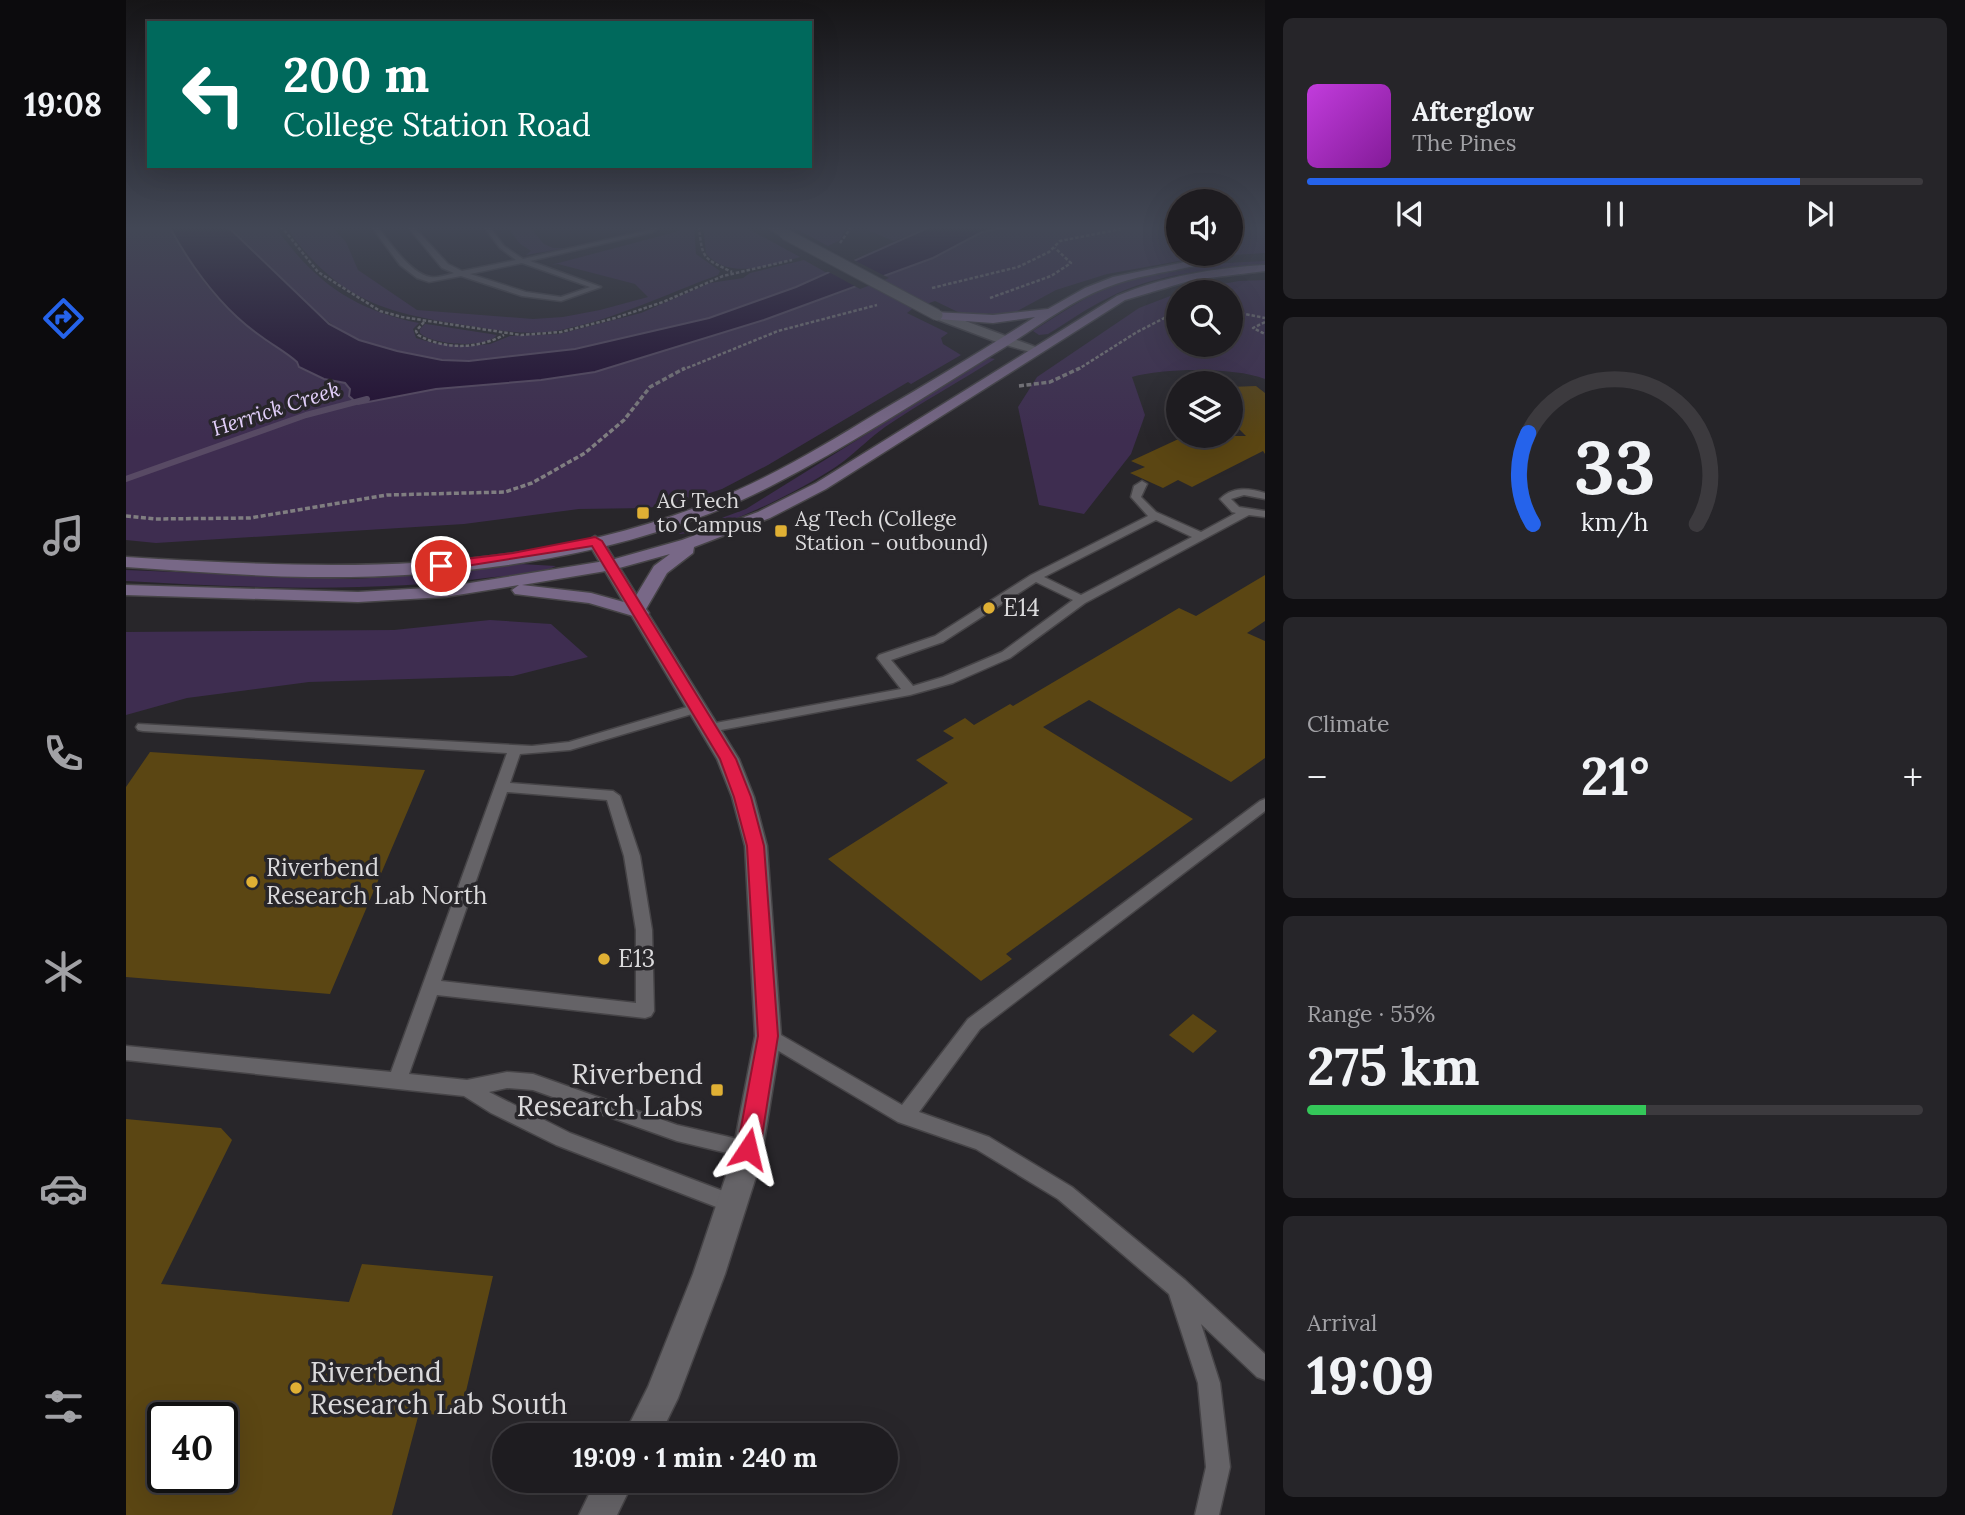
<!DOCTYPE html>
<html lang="en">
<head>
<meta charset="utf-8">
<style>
  body { margin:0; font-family:Lora,serif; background:#262529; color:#f1f3f6; height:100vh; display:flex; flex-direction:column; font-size:26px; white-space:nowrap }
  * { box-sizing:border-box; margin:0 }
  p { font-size:23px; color:#a1a1a5 }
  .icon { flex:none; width:38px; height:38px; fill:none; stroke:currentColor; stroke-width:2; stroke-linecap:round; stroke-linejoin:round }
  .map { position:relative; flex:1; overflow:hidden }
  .details { display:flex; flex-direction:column; gap:18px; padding:18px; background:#100f12; width:700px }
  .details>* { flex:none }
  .top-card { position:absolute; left:21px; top:21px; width:665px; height:147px; border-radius:0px; box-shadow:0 7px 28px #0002,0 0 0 2px #3c3a3e; background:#00695c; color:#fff; overflow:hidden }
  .buttons { position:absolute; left:1040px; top:189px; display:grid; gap:14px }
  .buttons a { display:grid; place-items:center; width:77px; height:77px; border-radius:50%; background:#1e1c20; box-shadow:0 7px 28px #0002,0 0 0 2px #3c3a3e; font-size:35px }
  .speed { position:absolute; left:21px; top:1402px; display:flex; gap:14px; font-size:35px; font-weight:700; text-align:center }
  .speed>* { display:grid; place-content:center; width:91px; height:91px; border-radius:50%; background:#1e1c20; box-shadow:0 7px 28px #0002,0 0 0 2px #3c3a3e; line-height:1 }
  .speed .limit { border:4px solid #111; border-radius:10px; background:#fff; color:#111 }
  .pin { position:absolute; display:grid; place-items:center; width:60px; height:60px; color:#fff; margin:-30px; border:4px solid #fff; border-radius:50%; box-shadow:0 2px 7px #0007 }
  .me { position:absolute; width:77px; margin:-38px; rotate:10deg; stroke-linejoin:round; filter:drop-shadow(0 0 5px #0008) }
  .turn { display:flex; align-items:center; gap:24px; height:147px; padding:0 21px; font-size:32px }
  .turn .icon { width:91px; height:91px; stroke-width:2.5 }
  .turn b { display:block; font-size:49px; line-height:60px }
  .big { font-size:52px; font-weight:700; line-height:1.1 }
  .details .tile { flex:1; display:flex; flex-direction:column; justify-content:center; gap:10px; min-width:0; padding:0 24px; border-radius:10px; background:#262529 }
  .details .dial { align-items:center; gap:0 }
  .dial svg { height:182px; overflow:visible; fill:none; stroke:#3c3a3e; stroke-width:7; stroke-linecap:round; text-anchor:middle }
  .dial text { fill:#f1f3f6; stroke:none }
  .song { display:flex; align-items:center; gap:21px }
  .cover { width:84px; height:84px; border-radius:10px; background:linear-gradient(135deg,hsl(290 70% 55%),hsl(290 70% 35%)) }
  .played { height:7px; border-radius:4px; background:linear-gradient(90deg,#2563eb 80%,#3c3a3e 80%) }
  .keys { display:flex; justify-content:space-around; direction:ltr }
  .heat { display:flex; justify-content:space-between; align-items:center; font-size:38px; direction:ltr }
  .charge { height:10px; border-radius:5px; background:linear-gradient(90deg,#34c759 55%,#3c3a3e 0) }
  .trip { position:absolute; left:366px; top:1423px; width:406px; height:70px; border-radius:35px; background:#1e1c20; box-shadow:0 7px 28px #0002,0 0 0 2px #3c3a3e; font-weight:700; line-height:70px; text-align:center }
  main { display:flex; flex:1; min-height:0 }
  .tab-bar { display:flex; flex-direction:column; width:126px; justify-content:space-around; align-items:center; background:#0c0b0d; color:#a1a1a5 }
  .tab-bar .icon { width:49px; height:49px }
  .tab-bar .current { color:#2563eb }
  .tab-bar b { font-size:32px; color:#f1f3f6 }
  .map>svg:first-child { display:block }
  .green { fill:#3e2d50 }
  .water { fill:#200c31; stroke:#584a64; stroke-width:2 }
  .pier { fill:#28262a }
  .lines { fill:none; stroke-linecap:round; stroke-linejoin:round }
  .stream { stroke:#584a64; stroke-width:6 }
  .building { fill:#5b4613; fill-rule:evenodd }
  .service-casing { stroke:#464447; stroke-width:3 }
  .minor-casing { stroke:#464447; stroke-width:3 }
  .tertiary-casing { stroke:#464447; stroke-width:3 }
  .secondary-casing { stroke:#464447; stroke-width:3 }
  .path-far1 { stroke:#807e81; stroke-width:2.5; stroke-dasharray:3.5 2; stroke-linecap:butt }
  .path { stroke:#807e81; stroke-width:3.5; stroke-dasharray:5 2.5; stroke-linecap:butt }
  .service { fill:#656367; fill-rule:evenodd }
  .minor { fill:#656367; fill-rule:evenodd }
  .tertiary { fill:#656367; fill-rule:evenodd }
  .secondary { fill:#786887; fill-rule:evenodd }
  .minor-bridge-casing { stroke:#464447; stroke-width:13; stroke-linecap:butt }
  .minor-bridge { stroke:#656367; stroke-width:11 }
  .route { fill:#e11d48; stroke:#92132f; stroke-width:2 }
  .poi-dot { fill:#e0b034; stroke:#28262a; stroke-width:2.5 }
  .labels { text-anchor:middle; stroke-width:7; stroke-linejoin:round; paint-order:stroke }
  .far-water-label { font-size:21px; font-style:italic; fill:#e3d0fb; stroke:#28262a }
  .far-poi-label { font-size:21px; fill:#dbdadc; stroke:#28262a; text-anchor:start }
  .poi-label { font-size:24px; fill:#dbdadc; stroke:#28262a; text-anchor:start }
  .near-poi-label { font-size:28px; fill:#dbdadc; stroke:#28262a; text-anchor:end }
</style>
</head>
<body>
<main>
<nav class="tab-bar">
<b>19:08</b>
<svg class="icon current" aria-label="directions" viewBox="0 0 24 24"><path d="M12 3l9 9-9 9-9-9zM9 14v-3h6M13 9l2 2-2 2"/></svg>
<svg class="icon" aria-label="music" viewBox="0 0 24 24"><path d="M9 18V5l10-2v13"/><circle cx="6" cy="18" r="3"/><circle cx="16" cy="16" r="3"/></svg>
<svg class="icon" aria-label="phone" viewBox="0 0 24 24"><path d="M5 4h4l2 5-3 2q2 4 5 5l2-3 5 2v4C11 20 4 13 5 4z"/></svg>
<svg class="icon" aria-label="climate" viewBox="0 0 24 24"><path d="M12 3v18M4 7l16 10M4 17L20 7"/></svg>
<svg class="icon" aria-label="car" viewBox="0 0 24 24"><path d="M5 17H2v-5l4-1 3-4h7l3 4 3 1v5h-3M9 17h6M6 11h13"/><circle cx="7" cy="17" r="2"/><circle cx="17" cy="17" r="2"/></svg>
<svg class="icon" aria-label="filters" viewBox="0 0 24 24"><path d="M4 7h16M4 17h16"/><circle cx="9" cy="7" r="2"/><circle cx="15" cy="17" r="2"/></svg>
</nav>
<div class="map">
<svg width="1139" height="1515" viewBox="0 0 1139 1515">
  <rect width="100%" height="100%" fill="#28262a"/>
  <!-- green -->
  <path class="green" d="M0 226H43C58 253 76 284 99 306 121 327 147 343 171 362L173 368 198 379 219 383 233 404 310 389 415 380 494 364 709 295 807 258 856 232 887 226H1052V254H1104V226H1139V253L1075 257 981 274 930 290 886 314 869 316 863 313 855 316 834 313 809 301 786 309 781 313 822 333 815 338 817 344 835 355 785 384 782 382 642 465 596 489 563 500 522 508 453 509 338 524 30 543 0 540Z
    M101 226H149C186 280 227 310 293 323L287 329 290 338 307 343 343 346 364 344 384 336 433 334 515 313 584 283 617 278 624 273 678 260 701 273C618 312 527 337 437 351 406 356 373 362 342 361 306 361 266 353 233 340 196 325 126 257 101 226Z
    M159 226H205L220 242 232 270 291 310 407 319 437 317 474 310 522 297 509 284 432 264 425 265 553 231 550 226H568L570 254 594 271 592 275C538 295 492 318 435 330 405 336 375 331 345 326 257 313 213 301 159 226Z
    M381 226H403L418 244 427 248H440L400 255 405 251 393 243Z
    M577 226H617L674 257C646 265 601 281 580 253Z
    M665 226H721L714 240 702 246Z
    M744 226H806L768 241 741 230Z
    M1139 261V265C1086 269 1030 273 982 298 961 308 942 322 922 334L913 335 907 331C931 316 955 299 981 288 1031 268 1086 263 1139 261Z
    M1139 280V379C1107 367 1039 368 1006 377L1019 415 1005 454 958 514 913 505 892 407 911 377 1013 308 1052 293V345H1104V292H1053L1113 281Z
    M299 324 307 325 371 335C360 349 306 345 294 333V329Z
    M863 358 869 359C833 382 794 403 759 427 745 437 732 450 718 461 683 487 594 532 552 534L620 509Z
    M395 564 430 566C414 575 386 575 368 577 245 593 123 588 0 581V570L228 579 326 573Z
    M364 620 425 624 462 657 387 676 183 682 61 698 0 715V632L268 630Z"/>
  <!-- water -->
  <path class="water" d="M43 226H101L203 324 233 340 271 351 316 360 343 361 449 349 583 318 670 287 806 226H887L856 232 807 258 638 320 469 372 415 380 310 389 232 404 223 396 224 389 219 383 198 379 173 367 171 362C160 352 148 346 136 337 95 309 66 268 43 226Z"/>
  <!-- pier -->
  <path class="pier" d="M724 258 763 278 734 289 699 270Z"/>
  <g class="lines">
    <!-- stream -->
    <path class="stream" d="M0 479 180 415 241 399"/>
  </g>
  <!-- building -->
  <path class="building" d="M1130 386 1139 393V454L1137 451 1066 487 1052 480 1037 488 1004 473 1019 467 1005 461 1059 436H1120L1104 420V387Z
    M1139 575V621L1121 633 1139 641V758L1105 782 963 700 917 727 1067 819 880 954 886 959 855 981 702 859 822 783 790 760 828 738 817 731 839 718 848 725 884 704 887 706 1053 608 1070 616Z
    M24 752 299 770 204 994 0 977V787Z
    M1067 1014 1091 1031 1067 1053 1043 1035Z
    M0 1119 95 1128 106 1140 35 1284 223 1302 236 1264 367 1276 334 1417 293 1413 266 1515H0ZM37 1418H96V1477H37Z"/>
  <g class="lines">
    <!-- service casing -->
    <g class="service-casing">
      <path id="service" d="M245 226H251C263 241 285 275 305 277 312 278 321 275 328 273L316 268 281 226H287L322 264 336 271 390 260 374 248 357 226H363L378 246 397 259 523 230V226H529L531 229 527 232 404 261 475 287 435 301 396 296 335 276 303 282 291 278 274 265ZM396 263 464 287 435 297 400 292 344 274Z
        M1016 481 1021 484 1015 497 1030 512 1075 532 1110 513 1106 512 1094 499C1107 486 1123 488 1139 493V499L1118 495 1105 499 1113 507 1139 511V517L1123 515 959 603 884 658 827 683 784 695 584 732 577 728 584 724 775 689 751 658 753 655 809 636 905 575 1022 516 1005 497 1008 486ZM1030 520 1066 537 955 595 918 577ZM910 582 947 600 876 652 817 677 787 686 765 660 817 642Z
        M571 704 576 705 578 708 576 711 444 750 394 754 384 783 487 791 494 796 514 856 526 930 528 1011 525 1016 519 1018 311 995 283 1074 341 1080 381 1072 407 1074 551 1125 629 1143 632 1149 629 1155 622 1158 551 1141 407 1090 381 1088 363 1092 444 1133 613 1197 616 1204 613 1211 606 1213 430 1145 365 1113 338 1096 0 1060V1046L265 1072 381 753 17 731 12 730 10 727 12 724 406 746 443 742ZM381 792 481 800 498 856 510 930V1003L315 981Z
        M1139 799V811L854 1029 793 1112 863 1137 946 1187 1059 1280 1139 1354V1380L1131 1377 1075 1324 1094 1383 1104 1467 1093 1515H1069L1080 1467 1072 1383 1043 1294 932 1199 850 1149 772 1122 636 1041 633 1036 636 1031 642 1029 648 1031 776 1105 842 1019 1134 801Z"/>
    </g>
    <!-- minor casing -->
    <g class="minor-casing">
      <path id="minor" d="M639 226H651L664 234 655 236Z
        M807 312H815L918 350 912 354 876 344 807 318Z"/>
    </g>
    <!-- tertiary casing -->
    <g class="tertiary-casing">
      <path id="tertiary" d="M469 536 477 541 613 759 628 797 641 846 655 1036 635 1161 599 1274 552 1398 534 1435H498L522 1387 567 1274 605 1161 629 1036 619 846 606 797 591 759 461 541Z
        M470 1480H508L491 1515H453Z"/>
    </g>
    <!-- secondary casing -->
    <g class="secondary-casing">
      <path id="secondary" d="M1064 261 1068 262V266C1038 273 1008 276 979 288 938 304 904 333 866 355 793 400 721 447 645 486 506 557 337 579 183 577 122 576 61 571 0 567V557C199 569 395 578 584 502 642 479 697 446 751 413 804 382 857 350 909 317L867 323 811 319 805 315 807 312 867 315 922 309 959 288 987 277Z
        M1139 265V271L1066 280 999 300 700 489 644 518 568 547 567 553 541 573 520 609 523 613 520 617 514 618 463 603 389 594 386 590 393 585 319 597 232 602 0 595V585L232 592 319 587 485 560 556 540 632 512 690 483 991 296C1039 276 1088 268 1139 265ZM544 554 528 566 505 604 465 593 396 585 486 570Z"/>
    </g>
    <!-- path-far1 -->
    <path class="path-far1" d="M155 226 192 272 254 311 276 317 395 335 435 332 489 318 537 302 597 276 666 260
      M573 226C576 259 577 258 606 272
      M714 243 726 226
      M806 288 892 267 923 252 934 241 1010 226
      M864 298 925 276 945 263 929 248
      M1104 311 1139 318
      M298 322 290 331 292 335C319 350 351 349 378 335
      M1139 322 1127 328 1139 334
      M556 370 652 331 751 305
      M951 370 1011 332 1052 311"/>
    <!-- path -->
    <path class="path" d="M893 386 924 382 954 368
      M0 516 29 519 124 518 261 495 379 492 406 483 459 453 498 420 524 387 559 368"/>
    <!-- service -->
    <use href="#service" class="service"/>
    <!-- minor -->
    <use href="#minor" class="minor"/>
    <!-- tertiary -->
    <use href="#tertiary" class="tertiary"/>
    <!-- secondary -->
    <use href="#secondary" class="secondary"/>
    <!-- minor-bridge casing -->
    <g class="minor-bridge-casing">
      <path id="minor-bridge" d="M659 234 811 315"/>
    </g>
    <!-- minor-bridge -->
    <use href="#minor-bridge" class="minor-bridge"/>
  </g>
  <!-- sky -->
  <linearGradient id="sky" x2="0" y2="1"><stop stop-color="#161517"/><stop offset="0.52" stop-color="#424755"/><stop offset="1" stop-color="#424755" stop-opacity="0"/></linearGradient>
  <rect width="1139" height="438" fill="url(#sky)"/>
  <!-- route -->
  <path class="route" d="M469 537 476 541 610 759 625 797 638 846 652 1036 634 1149 630 1155 622 1158 615 1155 611 1149 632 1036 621 846 608 797 594 759 466 546 315 570 309 566 315 562 387 553Z"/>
  <!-- markers -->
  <g class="poi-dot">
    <rect x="510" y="506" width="14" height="14" rx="3.5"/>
    <rect x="648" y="524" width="14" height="14" rx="3.5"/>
    <circle cx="863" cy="608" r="7"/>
    <circle cx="126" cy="882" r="7"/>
    <circle cx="478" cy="959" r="7"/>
    <rect x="584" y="1083" width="14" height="14" rx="3.5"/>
    <circle cx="170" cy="1388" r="7"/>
  </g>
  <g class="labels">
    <!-- far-water labels -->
    <g class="far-water-label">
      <text transform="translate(150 409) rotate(-18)" y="7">Herrick Creek</text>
    </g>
    <!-- far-poi labels -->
    <g class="far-poi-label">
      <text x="531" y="508">AG Tech<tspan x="531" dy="24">to Campus</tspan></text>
      <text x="669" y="526">Ag Tech (College<tspan x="669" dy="24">Station - outbound)</tspan></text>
    </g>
    <!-- poi labels -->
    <g class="poi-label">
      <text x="877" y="616">E14</text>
      <text x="140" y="876">Riverbend<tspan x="140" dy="28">Research Lab North</tspan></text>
      <text x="492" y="967">E13</text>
    </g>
    <!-- near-poi labels -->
    <g class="near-poi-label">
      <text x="577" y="1084">Riverbend<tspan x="577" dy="32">Research Labs</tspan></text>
      <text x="184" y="1382" text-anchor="start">Riverbend<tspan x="184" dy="32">Research Lab South</tspan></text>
    </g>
  </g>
</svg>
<div class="buttons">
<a><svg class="icon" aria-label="sound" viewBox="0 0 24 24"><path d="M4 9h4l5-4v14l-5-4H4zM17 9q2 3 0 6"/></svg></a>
<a><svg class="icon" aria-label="search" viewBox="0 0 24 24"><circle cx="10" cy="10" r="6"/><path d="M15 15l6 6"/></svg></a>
<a><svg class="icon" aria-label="layers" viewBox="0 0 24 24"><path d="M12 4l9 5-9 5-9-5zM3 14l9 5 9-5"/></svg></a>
</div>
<div class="speed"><div class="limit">40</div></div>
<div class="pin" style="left:315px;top:566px;background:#d93025"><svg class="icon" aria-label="arrive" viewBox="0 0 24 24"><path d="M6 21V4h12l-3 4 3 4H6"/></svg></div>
<svg class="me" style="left:622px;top:1149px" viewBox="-20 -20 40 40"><path d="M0-17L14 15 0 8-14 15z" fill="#e11d48" stroke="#fff" stroke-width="4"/></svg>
<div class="trip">19:09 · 1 min · 240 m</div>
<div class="top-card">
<div class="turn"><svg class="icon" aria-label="left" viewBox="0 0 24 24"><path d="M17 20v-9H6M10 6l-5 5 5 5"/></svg><div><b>200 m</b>College Station Road</div></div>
</div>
</div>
<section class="details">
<div class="tile">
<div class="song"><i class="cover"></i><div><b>Afterglow</b><p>The Pines</p></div></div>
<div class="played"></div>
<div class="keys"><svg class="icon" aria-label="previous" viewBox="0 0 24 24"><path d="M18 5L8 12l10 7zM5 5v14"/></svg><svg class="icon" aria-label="pause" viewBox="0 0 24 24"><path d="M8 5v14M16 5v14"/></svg><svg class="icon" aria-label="next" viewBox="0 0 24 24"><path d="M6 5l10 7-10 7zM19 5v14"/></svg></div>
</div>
<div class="tile dial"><svg viewBox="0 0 100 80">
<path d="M14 69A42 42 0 1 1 86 69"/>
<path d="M14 69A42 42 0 0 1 12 29" stroke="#2563eb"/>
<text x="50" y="56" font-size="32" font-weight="700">33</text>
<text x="50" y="72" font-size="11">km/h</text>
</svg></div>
<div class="tile"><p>Climate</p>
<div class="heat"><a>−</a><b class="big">21°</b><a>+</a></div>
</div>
<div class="tile"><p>Range · 55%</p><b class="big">275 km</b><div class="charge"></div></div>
<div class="tile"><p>Arrival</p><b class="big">19:09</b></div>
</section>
</main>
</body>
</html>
